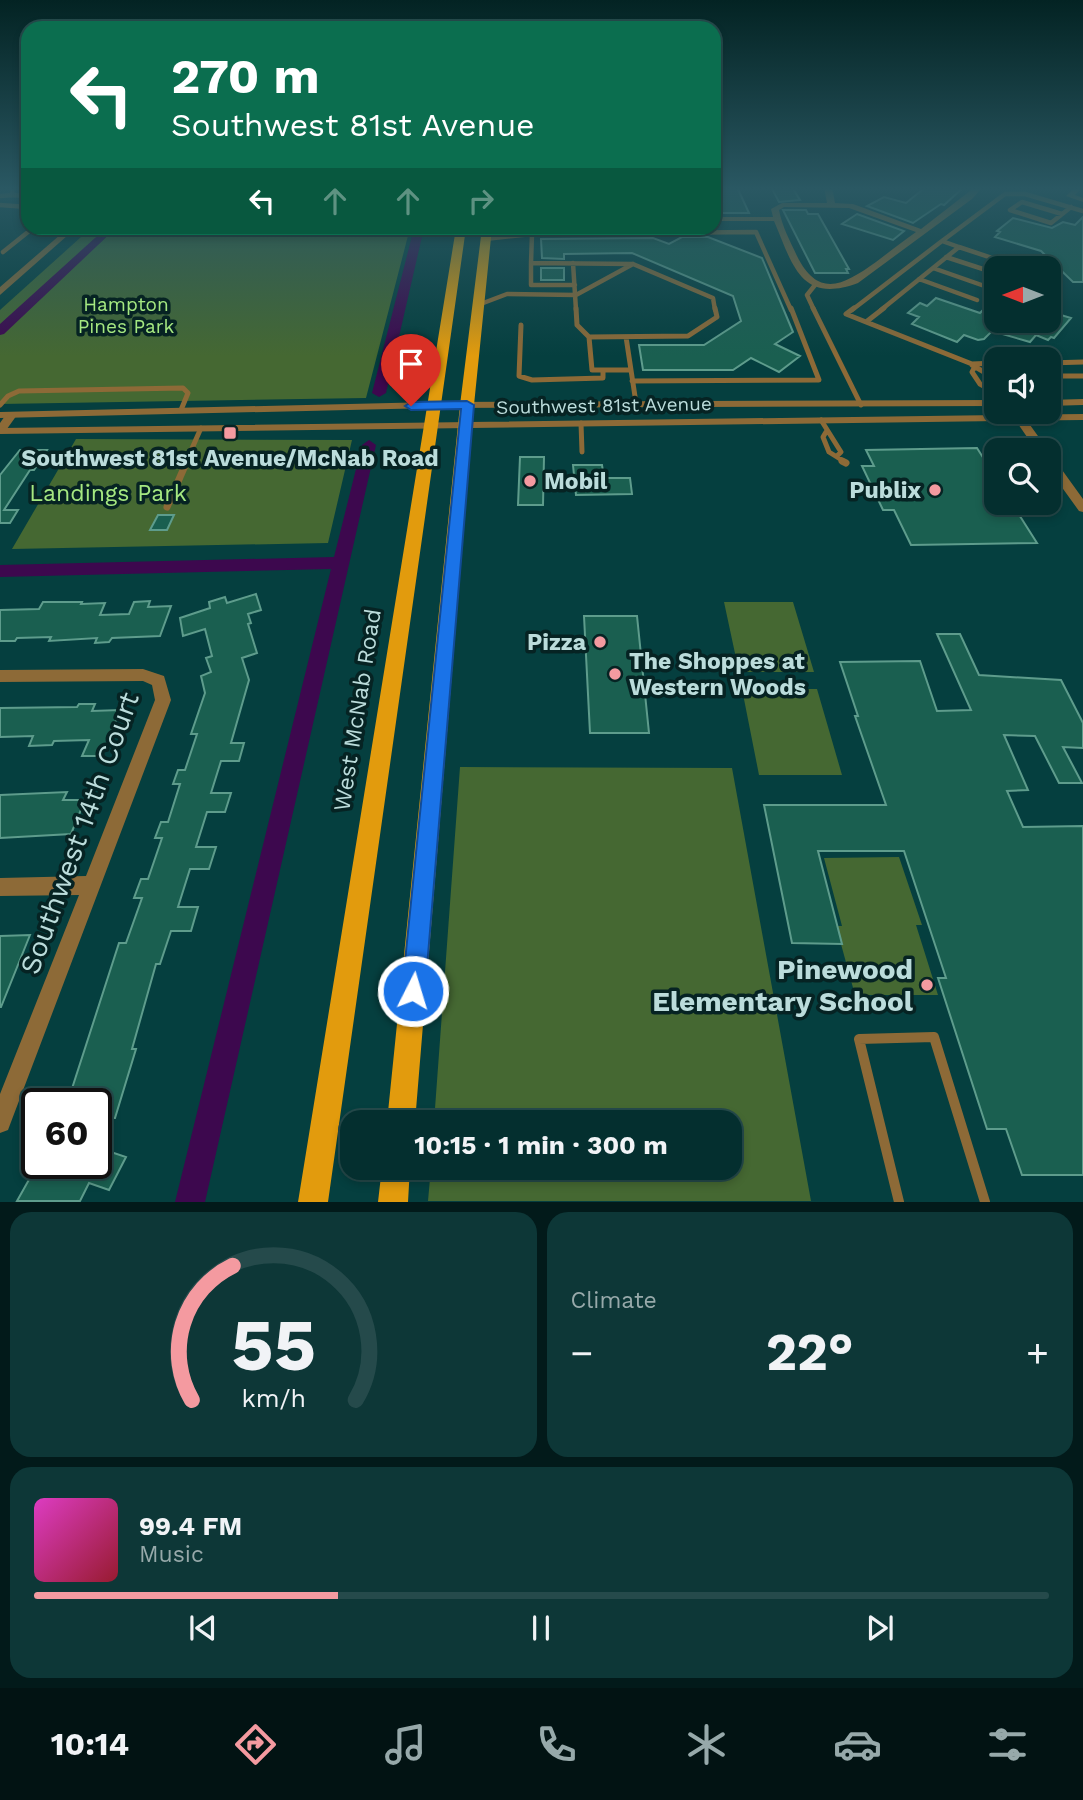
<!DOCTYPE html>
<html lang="en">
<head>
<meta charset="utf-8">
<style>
  body { margin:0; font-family:"Work Sans",sans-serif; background:#0d3737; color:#f1f3f6; height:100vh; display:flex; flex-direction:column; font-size:26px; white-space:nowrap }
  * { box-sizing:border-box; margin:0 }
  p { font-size:23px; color:#97a9aa }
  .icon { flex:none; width:38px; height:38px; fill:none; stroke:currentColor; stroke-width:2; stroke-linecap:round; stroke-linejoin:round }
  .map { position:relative; height:1202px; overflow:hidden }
  .sheet { display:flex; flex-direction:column; gap:10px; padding:10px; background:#021a1a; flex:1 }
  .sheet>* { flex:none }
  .hud { position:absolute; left:21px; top:21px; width:700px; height:214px; border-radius:21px; box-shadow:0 4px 10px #0003,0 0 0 2px #254a4b; background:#0b6e4f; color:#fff; overflow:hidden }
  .needle { width:46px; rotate:270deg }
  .controls { position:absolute; left:984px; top:256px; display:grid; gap:14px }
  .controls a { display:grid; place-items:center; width:77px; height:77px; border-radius:14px; background:#042f2f; box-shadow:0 4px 10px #0003,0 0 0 2px #254a4b; font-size:35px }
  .speed { position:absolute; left:21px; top:1088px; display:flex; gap:14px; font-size:35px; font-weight:700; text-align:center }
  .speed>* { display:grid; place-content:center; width:91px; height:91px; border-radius:50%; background:#042f2f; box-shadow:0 4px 10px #0003,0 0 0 2px #254a4b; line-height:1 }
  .speed .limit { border:4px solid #111; border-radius:10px; background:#fff; color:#111 }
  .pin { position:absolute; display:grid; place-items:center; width:60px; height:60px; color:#fff; margin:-72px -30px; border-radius:50% 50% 50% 0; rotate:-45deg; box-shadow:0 0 7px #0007 }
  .pin .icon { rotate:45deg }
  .me { position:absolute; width:77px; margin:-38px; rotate:5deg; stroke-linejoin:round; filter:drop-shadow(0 0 5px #0008) }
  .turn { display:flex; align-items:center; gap:24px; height:147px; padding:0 35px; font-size:32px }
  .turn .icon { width:91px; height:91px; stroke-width:2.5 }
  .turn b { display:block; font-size:49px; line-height:60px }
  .lanes { display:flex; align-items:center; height:66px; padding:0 35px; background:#0003; justify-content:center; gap:35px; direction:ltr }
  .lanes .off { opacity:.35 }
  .big { font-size:52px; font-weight:700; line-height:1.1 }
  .sheet .card { flex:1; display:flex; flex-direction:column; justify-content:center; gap:10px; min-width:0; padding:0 24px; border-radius:21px; background:#0d3737 }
  .sheet .dial { align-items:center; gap:0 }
  .dial svg { height:182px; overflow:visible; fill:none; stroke:#254a4b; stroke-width:7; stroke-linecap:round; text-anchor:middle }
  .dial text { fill:#f1f3f6; stroke:none }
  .song { display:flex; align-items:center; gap:21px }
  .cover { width:84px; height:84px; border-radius:10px; background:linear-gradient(135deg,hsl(310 70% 55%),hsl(350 70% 35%)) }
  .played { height:7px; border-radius:4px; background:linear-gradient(90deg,#f49aa0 30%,#254a4b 30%) }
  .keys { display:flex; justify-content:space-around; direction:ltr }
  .heat { display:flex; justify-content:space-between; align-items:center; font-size:38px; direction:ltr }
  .sheet .tiles { flex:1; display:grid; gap:10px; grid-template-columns:1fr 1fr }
  .card:last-child { grid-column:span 2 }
  .trip { position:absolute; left:340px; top:1110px; width:402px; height:70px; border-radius:21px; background:#042f2f; box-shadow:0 4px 10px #0003,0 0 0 2px #254a4b; font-weight:700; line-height:70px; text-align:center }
  .menu { display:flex; height:112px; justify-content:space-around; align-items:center; background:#021313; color:#97a9aa }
  .menu .icon { width:49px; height:49px }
  .menu .current { color:#f49aa0 }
  .menu b { font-size:32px; color:#f1f3f6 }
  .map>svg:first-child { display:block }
  .green { fill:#456832 }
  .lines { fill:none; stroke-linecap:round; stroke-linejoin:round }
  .canal { fill:#3d084e; fill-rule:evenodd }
  .building { fill:#1a5f50; stroke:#5e9c8c; stroke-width:2 }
  .service-far3 { stroke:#8d6a37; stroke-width:4.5 }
  .service-far2 { stroke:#8d6a37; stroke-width:5 }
  .service-far1 { stroke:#8d6a37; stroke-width:7 }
  .service { stroke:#8d6a37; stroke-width:10 }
  .minor { fill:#8d6a37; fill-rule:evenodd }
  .tertiary { fill:#8d6a37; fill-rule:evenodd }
  .primary { fill:#e29b0d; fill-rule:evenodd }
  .route { fill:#1a73e8; stroke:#114b97; stroke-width:2 }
  .poi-dot { fill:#f49aa0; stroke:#062323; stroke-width:2.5 }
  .labels { text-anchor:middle; stroke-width:7; stroke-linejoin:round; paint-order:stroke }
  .far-park-label { font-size:19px; fill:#a5e881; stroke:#062323 }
  .far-street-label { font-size:19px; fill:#bbdcdb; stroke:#062323 }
  .poi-label { font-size:23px; font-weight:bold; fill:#bbdcdb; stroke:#062323; text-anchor:start }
  .park-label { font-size:23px; fill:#a5e881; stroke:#062323 }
  .street-label { font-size:23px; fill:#bbdcdb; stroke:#062323 }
  .near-street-label { font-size:28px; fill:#bbdcdb; stroke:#062323 }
  .near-poi-label { font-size:28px; font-weight:bold; fill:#bbdcdb; stroke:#062323; text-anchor:end }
</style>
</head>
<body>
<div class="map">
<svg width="1083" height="1202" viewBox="0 0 1083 1202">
  <rect width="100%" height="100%" fill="#053f3f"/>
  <!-- green -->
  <path class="green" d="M91 228H410L366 398 0 404V310Z
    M76 439 352 440 328 543 12 549Z
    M724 602H793L814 672H739Z
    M742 689H817L842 775H759Z
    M460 767 732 768 811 1201H428L431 1167H730V1122H434Z
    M899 857 922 925H916L938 995H855L836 926H842L824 858Z"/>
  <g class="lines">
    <!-- canal -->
    <path class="canal" d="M106 228H116L4 334 0 335V324Z
      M414 228H424L386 393 379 397 372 393Z
      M369 440 376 445 205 1202H175L331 569 0 577V565L334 557 362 445Z"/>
  </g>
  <!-- building -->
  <path class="building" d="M714 187H737L749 213H714Z
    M771 187H792L800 200 779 202Z
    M926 187H964L944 205 941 204 913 223 867 206 884 197 906 203Z
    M783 210H806L808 214H818L849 269H846L848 273H815Z
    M857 214 904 231 893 240 842 224Z
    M1083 217V282H1073L1041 251 995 237 1000 232 997 231 1013 218 1052 228 1063 222 1075 225Z
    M682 237H708L762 258 793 332 775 344 800 356 779 372 751 358 733 370H643L639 345H704L741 321 733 296 632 253 564 254V259L542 258 541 239 653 238 669 244Z
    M541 268H564V280H541Z
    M936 298 980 313 987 306 996 309V320H1048V311L1071 318 1054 338 1051 337 1048 340 1036 335 1030 342 992 331 984 339 978 340 964 335 957 342 912 324 919 317 908 313 920 303 927 306Z
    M977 448 996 478V502H1011L1037 543 911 545 894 510H883L862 466H874L866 450Z
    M20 450H47L34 470H30L4 510H18L10 523H0V475Z
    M520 457H544L543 505H518Z
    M573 465H602L604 478H630L632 494 576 495Z
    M158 515H174L167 530H150Z
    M256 594 261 610 248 614 251 623 248 624 257 653 242 658 249 680 231 743H244L239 761H221L211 793H231L225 812H207L196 847H216L209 869H190L178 907H198L191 931H171L160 964H156L132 1049H136L115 1118H96V1104H67L119 943H126L142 898H134L141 879H148L162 838H155L161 822H168L180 784H173L178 770H185L197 734H191L205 693 201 676 211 672 206 658 212 656 205 629 183 636 180 618 210 608 209 602 225 597 227 603Z
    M150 601 148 607 171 606 160 636 112 638 109 642 95 643 97 638 49 641 51 637 17 638 15 641H0V610L39 609 43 602H82L81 604 105 603 100 615 129 614 134 602Z
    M584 616H637L649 733H590Z
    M937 634H960L979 675 1061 680 1083 723V748L1063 747 1082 783H1059L1035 736 1004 735 1028 790 1007 791 1023 827 1083 826V1175H1022L1006 1129H987L938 978H946L904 851H818L842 944 792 943 764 805H886L855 716H858L840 662 920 661 937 711 971 710Z
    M79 704H95L92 711 120 710 102 756H82L89 740 54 741 52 745 29 746 33 736 0 737V708L77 707Z
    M67 792 63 800H85L71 834 0 838V795Z
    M30 935 1 1007H0V936Z
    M96 1147 126 1157 109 1190 89 1183 80 1201H17L35 1169 61 1179 70 1164H96Z"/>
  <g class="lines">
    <!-- service-far3 -->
    <path class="service-far3" d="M13 187 12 195 28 196
      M0 196 12 195
      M0 205 28 207
      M1062 214 1022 202 1010 210 1051 223 1071 207
      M532 234 531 263 633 264 713 298 715 310
      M485 239 532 234 756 232 791 310
      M959 247 1019 267
      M3 252 33 228
      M946 257 989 271
      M531 263V285H575
      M573 263 576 310
      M933 268 993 289
      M919 279 977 300
      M478 305 507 294 576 295 633 264
      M814 310 807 295 815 285
      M852 310 942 241
      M881 310 959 247 942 241 1005 194H1025L1083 211"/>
    <!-- service-far2 -->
    <path class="service-far2" d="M576 308 577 325 589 337 592 370H631
      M813 308 861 405
      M854 308 846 314 866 322
      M884 308 866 322 972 364 996 363
      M521 325 519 376 532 380 603 378V370
      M589 337 688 336 717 317 715 308
      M626 337 636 403
      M1048 363 1083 362
      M972 365 984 372 992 383 991 389
      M974 368 972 372 980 384 996 393
      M1048 376H1083
      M632 381 819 380 791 308
      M0 405 8 396 19 391 183 388 188 393 181 410
      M821 420 841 452 837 456
      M581 423 582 452
      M826 432 823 437 829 452 845 462
      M186 462 201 428"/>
    <!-- service-far1 -->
    <path class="service-far1" d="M842 461 846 463
      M167 507 187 461"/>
    <!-- service -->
    <path class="service" d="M899 1202 859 1039 934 1037 985 1202"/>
    <!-- minor -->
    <path class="minor" d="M824 187H832L835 203 853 204 921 229 975 187H983L972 199 858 283C801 304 793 266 774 221H714V217H773L771 209 782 203H827ZM784 207 849 208 916 232C902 242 889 252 876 262 845 284 819 300 797 256 790 241 782 226 779 210Z
      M1075 187H1083L1075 195 1083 198V202L1066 196Z
      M68 228H76L0 295V287Z
      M1009 411H1020L1048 450H1036Z
      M11 412 17 415 4 433 0 434V423L7 413Z
      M1048 455 1052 456 1083 499V512L1079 511 1048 468Z
      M143 669 164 676 171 700 11 1122 8 1130 0 1133V1094L79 895 0 896V878L86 876 155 700 152 685 143 681 0 682V670Z"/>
    <!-- tertiary -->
    <path class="tertiary" d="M1083 399V405L1048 406V400Z
      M996 400V406L433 408 0 418V412L433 402Z
      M1083 414V420L0 434V428Z"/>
    <!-- primary -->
    <path class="primary" d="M456 228H466L328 1202H298Z
      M482 228H492L474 405 415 1122H387L460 405Z
      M382 1167H410L408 1202H378Z"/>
  </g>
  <!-- sky -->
  <linearGradient id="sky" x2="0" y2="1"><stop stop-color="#032323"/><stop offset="0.53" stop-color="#2a5863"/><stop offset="1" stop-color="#2a5863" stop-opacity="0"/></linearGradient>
  <rect width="1083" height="356" fill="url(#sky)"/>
  <!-- route -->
  <path class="route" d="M467 401 474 405 425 991 421 999 413 1002 405 999 402 991 461 409 411 410 405 406 411 402Z"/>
  <!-- markers -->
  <g class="poi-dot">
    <rect x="223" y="426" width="14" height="14" rx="3.5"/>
    <circle cx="530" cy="481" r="7"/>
    <circle cx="935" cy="490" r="7"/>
    <circle cx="600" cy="642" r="7"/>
    <circle cx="615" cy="674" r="7"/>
    <circle cx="927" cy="985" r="7"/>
  </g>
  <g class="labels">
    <!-- far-park labels -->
    <g class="far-park-label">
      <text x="126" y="311">Hampton<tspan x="126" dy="22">Pines Park</tspan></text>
    </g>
    <!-- far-street labels -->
    <g class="far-street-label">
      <text transform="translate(604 405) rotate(-1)" y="7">Southwest 81st Avenue</text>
    </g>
    <!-- poi labels -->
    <g class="poi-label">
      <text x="230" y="466" text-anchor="middle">Southwest 81st Avenue/McNab Road</text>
      <text x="544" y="489">Mobil</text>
      <text x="921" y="498" text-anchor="end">Publix</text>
      <text x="586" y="650" text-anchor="end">Pizza</text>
      <text x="629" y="669">The Shoppes at<tspan x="629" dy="26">Western Woods</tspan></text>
    </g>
    <!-- park labels -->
    <g class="park-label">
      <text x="108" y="501">Landings Park</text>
    </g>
    <!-- street labels -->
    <g class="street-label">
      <text transform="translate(357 710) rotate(-81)" y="8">West McNab Road</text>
    </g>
    <!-- near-street labels -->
    <g class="near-street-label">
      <text transform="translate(79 833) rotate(-70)" y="10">Southwest 14th Court</text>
    </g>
    <!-- near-poi labels -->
    <g class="near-poi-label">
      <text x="913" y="979">Pinewood<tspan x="913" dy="32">Elementary School</tspan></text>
    </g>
  </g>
</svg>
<div class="controls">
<a><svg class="needle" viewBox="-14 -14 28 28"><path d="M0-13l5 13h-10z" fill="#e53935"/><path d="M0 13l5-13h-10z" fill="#97a9aa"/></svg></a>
<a><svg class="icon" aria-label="sound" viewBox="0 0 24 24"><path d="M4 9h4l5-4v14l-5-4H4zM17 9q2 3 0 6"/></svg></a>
<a><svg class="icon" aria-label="search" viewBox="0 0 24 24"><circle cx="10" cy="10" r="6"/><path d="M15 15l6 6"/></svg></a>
</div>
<div class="speed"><div class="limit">60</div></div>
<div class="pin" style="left:411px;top:406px;background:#d93025"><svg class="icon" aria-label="arrive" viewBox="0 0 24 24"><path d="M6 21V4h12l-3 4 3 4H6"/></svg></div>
<svg class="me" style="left:413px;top:991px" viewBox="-20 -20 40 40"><circle r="17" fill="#1a73e8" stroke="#fff" stroke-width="3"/><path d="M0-11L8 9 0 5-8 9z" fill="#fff"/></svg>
<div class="trip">10:15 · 1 min · 300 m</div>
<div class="hud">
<div class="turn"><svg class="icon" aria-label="left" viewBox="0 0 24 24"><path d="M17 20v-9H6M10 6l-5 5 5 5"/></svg><div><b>270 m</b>Southwest 81st Avenue</div></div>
<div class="lanes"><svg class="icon" aria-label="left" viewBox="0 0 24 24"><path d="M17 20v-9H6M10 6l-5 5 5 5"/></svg><svg class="icon off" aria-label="ahead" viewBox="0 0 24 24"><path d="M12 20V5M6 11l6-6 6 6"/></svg><svg class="icon off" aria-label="ahead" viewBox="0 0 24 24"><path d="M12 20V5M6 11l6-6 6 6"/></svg><svg class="icon off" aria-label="right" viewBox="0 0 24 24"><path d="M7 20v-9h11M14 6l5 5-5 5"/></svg></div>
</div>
</div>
<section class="sheet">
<div class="tiles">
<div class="card dial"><svg viewBox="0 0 100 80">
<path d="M14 69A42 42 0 1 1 86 69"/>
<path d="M14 69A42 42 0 0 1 32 10" stroke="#f49aa0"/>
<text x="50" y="56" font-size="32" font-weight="700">55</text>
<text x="50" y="72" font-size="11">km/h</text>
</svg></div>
<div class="card"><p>Climate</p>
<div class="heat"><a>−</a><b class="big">22°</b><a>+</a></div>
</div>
<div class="card">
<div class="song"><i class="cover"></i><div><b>99.4 FM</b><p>Music</p></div></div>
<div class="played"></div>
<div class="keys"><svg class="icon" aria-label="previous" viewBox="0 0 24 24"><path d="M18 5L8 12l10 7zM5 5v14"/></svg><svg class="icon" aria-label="pause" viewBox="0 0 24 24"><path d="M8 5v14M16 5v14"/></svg><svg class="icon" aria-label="next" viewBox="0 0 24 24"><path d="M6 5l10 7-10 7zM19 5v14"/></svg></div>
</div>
</div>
</section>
<nav class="menu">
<b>10:14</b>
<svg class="icon current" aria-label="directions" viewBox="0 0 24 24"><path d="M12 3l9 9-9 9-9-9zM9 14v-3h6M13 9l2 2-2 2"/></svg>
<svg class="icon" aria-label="music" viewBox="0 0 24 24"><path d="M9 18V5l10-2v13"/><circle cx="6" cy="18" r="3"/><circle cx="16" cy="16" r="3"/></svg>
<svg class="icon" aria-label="phone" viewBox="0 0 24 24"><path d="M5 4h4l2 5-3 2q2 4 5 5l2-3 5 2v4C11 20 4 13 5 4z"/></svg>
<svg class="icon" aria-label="climate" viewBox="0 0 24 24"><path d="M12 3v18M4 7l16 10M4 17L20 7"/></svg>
<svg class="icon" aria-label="car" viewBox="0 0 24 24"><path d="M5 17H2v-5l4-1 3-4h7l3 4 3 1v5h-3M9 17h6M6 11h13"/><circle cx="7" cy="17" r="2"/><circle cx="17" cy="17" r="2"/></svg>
<svg class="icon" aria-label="filters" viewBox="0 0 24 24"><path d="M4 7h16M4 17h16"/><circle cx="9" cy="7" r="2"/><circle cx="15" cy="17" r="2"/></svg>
</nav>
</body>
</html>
